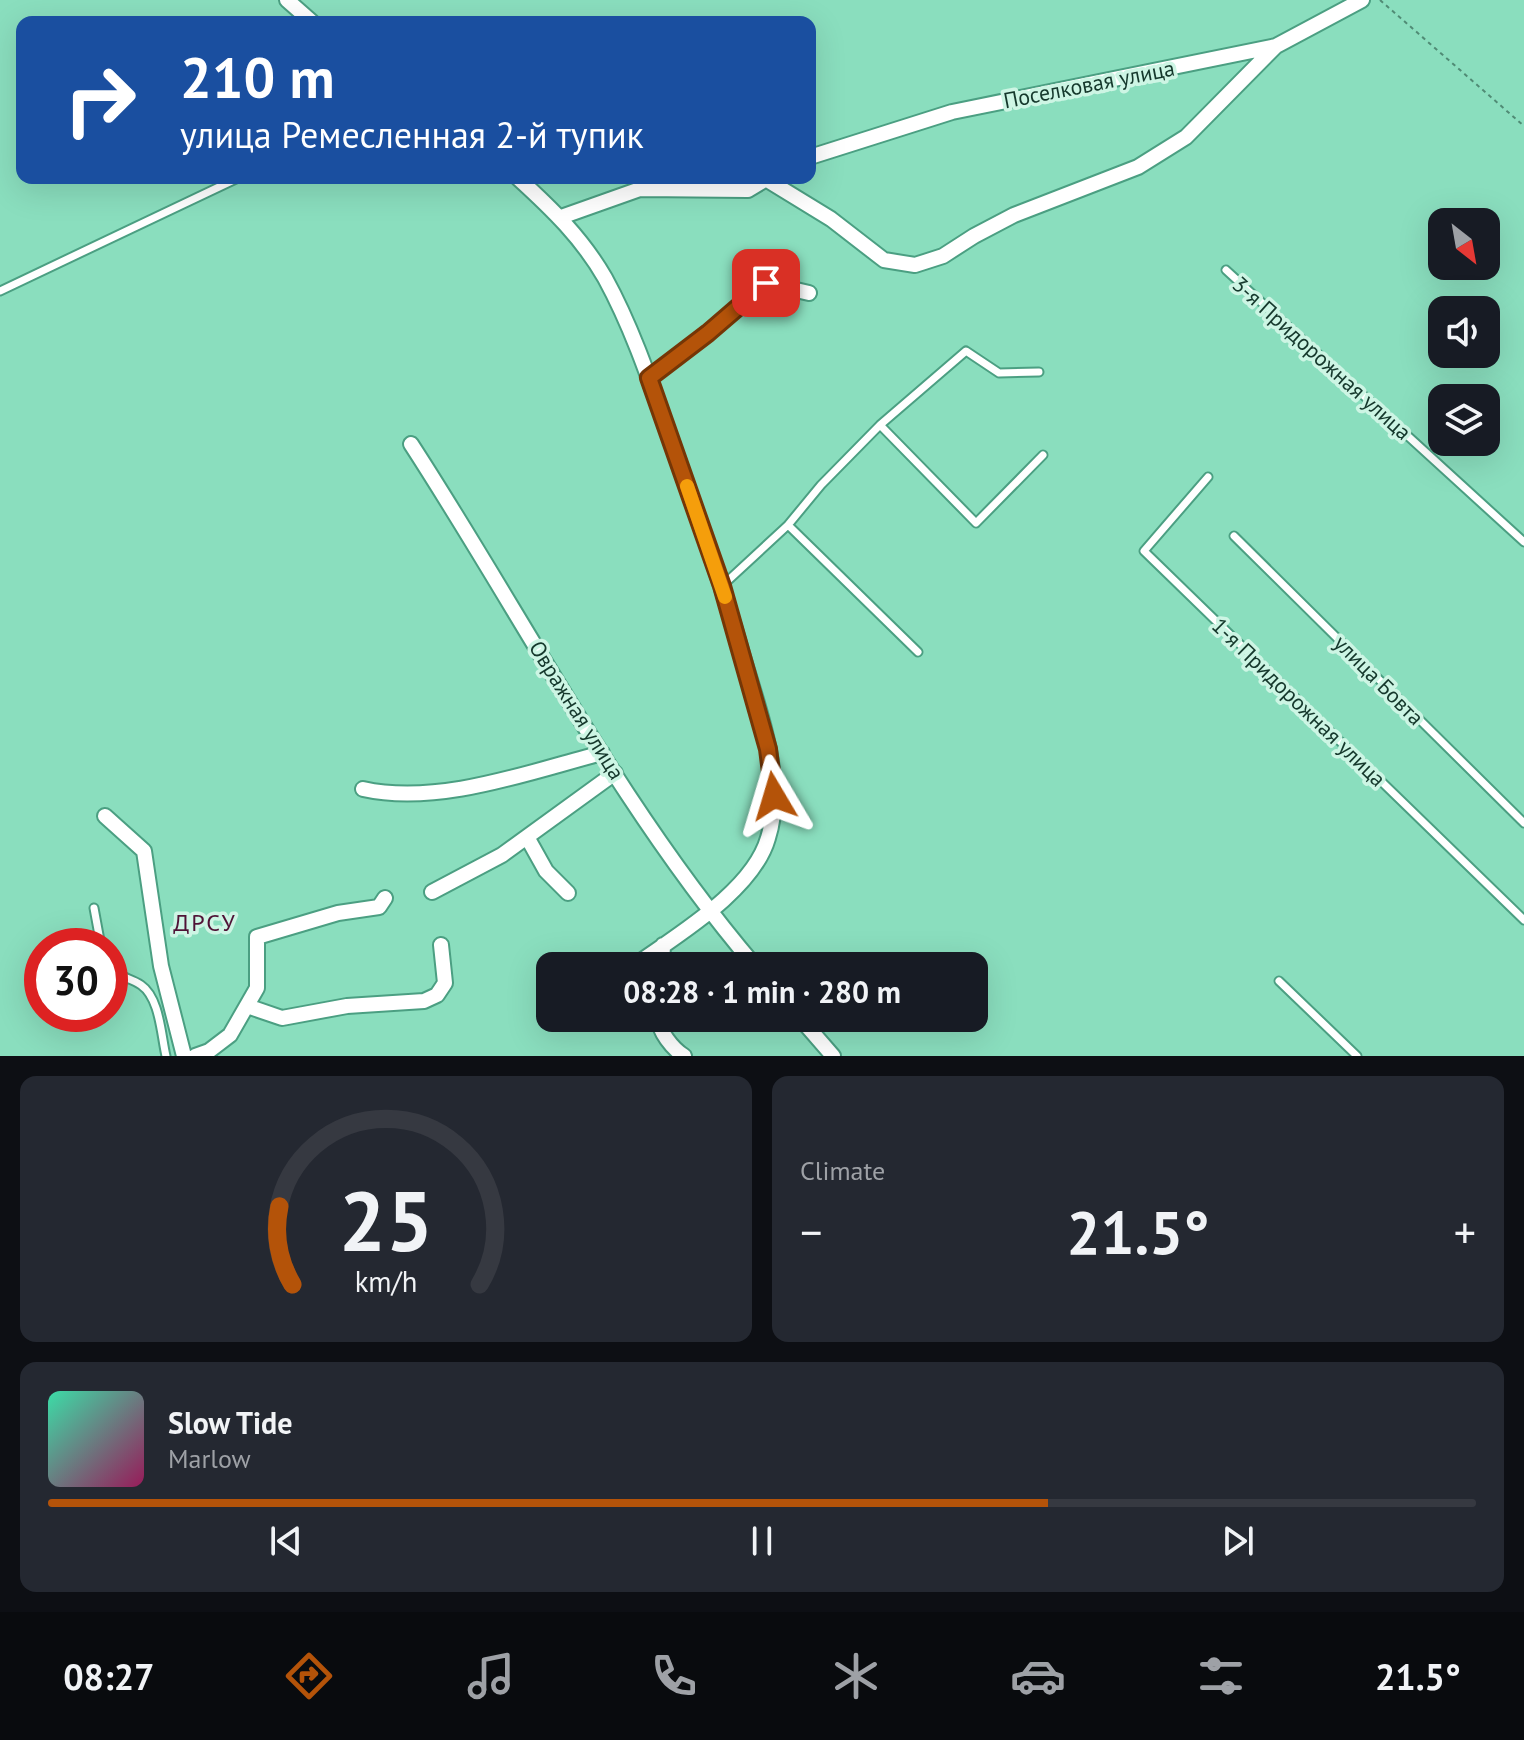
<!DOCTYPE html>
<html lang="en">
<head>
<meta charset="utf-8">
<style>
  body { margin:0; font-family:"PT Sans",sans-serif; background:#242831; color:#f1f3f6; height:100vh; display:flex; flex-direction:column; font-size:30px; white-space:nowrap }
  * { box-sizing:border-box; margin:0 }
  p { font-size:26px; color:#9ea1a6 }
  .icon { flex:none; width:44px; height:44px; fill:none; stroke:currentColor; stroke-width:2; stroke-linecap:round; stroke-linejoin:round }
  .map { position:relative; height:1056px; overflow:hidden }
  .drawer { display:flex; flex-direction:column; gap:20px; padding:20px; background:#0d0f14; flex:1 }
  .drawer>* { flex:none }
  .hud { position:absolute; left:16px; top:16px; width:800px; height:168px; border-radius:16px; box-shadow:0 8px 32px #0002; background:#1a4fa0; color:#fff; overflow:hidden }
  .needle { width:52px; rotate:149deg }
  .controls { position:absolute; left:1428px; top:208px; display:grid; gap:16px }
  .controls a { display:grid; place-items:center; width:72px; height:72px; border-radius:16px; background:#171b24; box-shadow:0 8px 32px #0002; font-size:40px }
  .speed { position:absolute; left:24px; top:928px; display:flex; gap:16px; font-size:40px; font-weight:700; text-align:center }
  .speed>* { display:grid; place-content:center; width:104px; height:104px; border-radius:50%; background:#171b24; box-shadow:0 8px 32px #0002; line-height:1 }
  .speed .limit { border:12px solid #d22; background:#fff; color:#111 }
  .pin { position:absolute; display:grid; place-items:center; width:68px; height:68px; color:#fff; margin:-34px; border-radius:16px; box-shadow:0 4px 12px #0006 }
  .me { position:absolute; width:88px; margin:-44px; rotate:353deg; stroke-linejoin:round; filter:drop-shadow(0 0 6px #0008) }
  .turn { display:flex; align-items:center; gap:28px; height:168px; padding:0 32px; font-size:36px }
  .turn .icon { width:104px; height:104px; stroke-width:2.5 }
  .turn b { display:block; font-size:56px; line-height:68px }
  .big { font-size:60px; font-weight:700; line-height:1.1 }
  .drawer .card { flex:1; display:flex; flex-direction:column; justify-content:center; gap:12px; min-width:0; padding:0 28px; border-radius:16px; background:#242831 }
  .drawer .dial { align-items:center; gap:0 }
  .dial svg { height:208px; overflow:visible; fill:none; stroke:#363941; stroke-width:7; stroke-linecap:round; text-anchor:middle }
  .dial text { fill:#f1f3f6; stroke:none }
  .song { display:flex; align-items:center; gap:24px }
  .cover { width:96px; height:96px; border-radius:12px; background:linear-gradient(135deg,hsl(160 70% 55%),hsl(330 70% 35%)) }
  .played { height:8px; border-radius:4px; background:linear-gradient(90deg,#b45309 70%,#363941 70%) }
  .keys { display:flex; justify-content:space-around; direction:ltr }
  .heat { display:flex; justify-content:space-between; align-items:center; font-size:44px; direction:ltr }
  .drawer .tiles { flex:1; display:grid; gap:20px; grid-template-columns:1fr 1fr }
  .card:last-child { grid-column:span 2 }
  .trip { position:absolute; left:536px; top:952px; width:452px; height:80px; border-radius:16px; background:#171b24; box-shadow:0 8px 32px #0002; font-weight:700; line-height:80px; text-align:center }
  .tabs { display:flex; height:128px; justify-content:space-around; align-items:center; background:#090b0e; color:#9ea1a6 }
  .tabs .icon { width:56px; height:56px }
  .tabs .current { color:#b45309 }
  .tabs b { font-size:36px; color:#f1f3f6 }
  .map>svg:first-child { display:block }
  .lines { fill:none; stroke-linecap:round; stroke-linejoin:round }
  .lane-casing { stroke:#4b9f82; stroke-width:11 }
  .street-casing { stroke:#4b9f82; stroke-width:18 }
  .path { stroke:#508b75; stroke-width:2; stroke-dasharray:4 4; stroke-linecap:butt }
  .lane { stroke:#fff; stroke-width:7 }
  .street { stroke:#fff; stroke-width:14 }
  .route-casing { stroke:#753606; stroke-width:20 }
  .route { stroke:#b45309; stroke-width:14 }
  .slow { stroke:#f59e0b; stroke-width:14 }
  .labels { text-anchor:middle; stroke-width:7; stroke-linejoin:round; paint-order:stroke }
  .street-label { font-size:22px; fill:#15382c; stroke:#cdf5e4 }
  .neighbourhood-label { font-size:24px; letter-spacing:2px; fill:#4f1236; stroke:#cdf5e4 }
</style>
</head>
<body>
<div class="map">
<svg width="1524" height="1056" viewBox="0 0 1524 1056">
  <rect width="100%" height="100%" fill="#8adebe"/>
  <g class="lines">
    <!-- lane casing -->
    <g class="lane-casing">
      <path id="lane" d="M1226 270 1524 542
        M0 291 238 178
        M880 425 966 351 999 373 1039 372
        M1208 477 1144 551 1524 920
        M788 525 821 485 880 425 976 523 1043 455
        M1234 536 1524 823
        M722 586 788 525 918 652
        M94 908 101 946
        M110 965C118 978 129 977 141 985 160 998 161 1035 166 1056
        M1279 981 1357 1056"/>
    </g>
    <!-- street casing -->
    <g class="street-casing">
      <path id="street" d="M287 0 312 22
        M810 157 952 112 1276 46 1362 0
        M518 178C552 209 582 238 605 278 633 329 652 387 671 441 695 508 719 575 739 643 751 686 769 733 773 778 775 798 774 819 768 838 753 891 677 935 634 966
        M764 178 831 219 884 260 915 265 943 256 974 236 1014 215 1138 167 1186 137 1276 46
        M561 217 640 189 748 190 768 178
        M649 378 708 333 766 283 809 293
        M411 444C524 618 620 808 755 966
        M363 789C438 806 529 772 602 753
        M105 816 144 851 161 966 184 1056
        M527 837 546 871 568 893
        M432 892 502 855 615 773
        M662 966 663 945
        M247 1006 282 1018 347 1006 424 1001 437 995 445 983 441 945
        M659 1018C658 1031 673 1049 684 1056
        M800 1018 833 1056
        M195 1056 209 1051 230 1035 257 988V937L338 913 379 907 385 898"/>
    </g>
    <!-- path -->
    <path class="path" d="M1380 0 1524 126"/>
    <!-- lane -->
    <use href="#lane" class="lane"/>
    <!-- street -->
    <use href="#street" class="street"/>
  </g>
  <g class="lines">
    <!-- route casing -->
    <g class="route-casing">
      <path id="route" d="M766 283 708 333 649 378 722 586 768 749 774 796"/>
    </g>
    <!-- route -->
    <use href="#route" class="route"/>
    <!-- slow -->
    <path class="slow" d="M687 486 725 597"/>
  </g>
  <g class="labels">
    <!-- street labels -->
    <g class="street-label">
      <text transform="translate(1089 84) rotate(-11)" y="8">Поселковая улица</text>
      <text transform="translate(1322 358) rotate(42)" y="8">3-я Придорожная улица</text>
      <text transform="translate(1379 680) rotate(45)" y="8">улица Бовта</text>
      <text transform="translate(1299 702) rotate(44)" y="8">1-я Придорожная улица</text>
      <text transform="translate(577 710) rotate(58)" y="8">Овражная улица</text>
    </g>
    <!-- neighbourhood labels -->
    <g class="neighbourhood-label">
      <text x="205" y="931">ДРСУ</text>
    </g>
  </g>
</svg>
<div class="controls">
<a><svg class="needle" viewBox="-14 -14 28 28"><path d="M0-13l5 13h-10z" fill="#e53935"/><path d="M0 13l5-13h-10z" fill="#9ea1a6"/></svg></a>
<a><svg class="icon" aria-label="sound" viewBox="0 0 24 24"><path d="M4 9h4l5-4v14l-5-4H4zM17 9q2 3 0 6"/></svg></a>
<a><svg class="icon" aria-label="layers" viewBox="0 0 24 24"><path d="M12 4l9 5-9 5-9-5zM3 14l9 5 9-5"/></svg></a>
</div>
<div class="speed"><div class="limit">30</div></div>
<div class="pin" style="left:766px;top:283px;background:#d93025"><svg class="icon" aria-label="arrive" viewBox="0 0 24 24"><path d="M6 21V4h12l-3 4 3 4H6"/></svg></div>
<svg class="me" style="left:774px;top:796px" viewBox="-20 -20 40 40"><path d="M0-17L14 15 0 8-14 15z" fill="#b45309" stroke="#fff" stroke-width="4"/></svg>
<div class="trip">08:28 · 1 min · 280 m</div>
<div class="hud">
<div class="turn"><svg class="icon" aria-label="right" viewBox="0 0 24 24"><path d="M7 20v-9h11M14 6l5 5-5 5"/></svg><div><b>210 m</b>улица Ремесленная 2-й тупик</div></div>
</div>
</div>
<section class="drawer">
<div class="tiles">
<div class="card dial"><svg viewBox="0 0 100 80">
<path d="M14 69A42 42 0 1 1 86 69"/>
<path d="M14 69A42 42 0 0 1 9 39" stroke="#b45309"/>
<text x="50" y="56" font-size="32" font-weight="700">25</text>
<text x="50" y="72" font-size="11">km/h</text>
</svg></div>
<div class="card"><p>Climate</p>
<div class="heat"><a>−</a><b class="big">21.5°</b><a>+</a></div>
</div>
<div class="card">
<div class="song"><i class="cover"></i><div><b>Slow Tide</b><p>Marlow</p></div></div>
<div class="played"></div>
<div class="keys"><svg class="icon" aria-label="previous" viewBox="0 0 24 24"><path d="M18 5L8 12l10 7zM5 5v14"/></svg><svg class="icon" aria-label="pause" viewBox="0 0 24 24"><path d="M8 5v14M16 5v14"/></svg><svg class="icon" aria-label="next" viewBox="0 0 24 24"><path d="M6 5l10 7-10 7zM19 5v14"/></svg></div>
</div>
</div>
</section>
<nav class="tabs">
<b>08:27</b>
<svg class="icon current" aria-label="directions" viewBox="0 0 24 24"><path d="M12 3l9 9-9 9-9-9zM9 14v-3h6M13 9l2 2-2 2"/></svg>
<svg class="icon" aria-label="music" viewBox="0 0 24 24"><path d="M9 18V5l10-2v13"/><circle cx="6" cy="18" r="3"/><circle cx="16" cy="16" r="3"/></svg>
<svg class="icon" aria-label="phone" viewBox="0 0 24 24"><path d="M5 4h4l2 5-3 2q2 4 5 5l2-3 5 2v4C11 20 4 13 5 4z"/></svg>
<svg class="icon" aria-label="climate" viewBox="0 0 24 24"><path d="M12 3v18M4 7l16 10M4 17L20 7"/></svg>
<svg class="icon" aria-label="car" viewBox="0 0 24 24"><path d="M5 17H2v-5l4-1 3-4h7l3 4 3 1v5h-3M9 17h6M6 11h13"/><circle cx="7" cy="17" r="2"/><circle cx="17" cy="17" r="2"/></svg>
<svg class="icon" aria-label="filters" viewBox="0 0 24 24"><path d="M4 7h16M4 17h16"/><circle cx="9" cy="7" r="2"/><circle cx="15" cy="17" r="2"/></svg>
<b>21.5°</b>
</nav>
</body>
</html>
